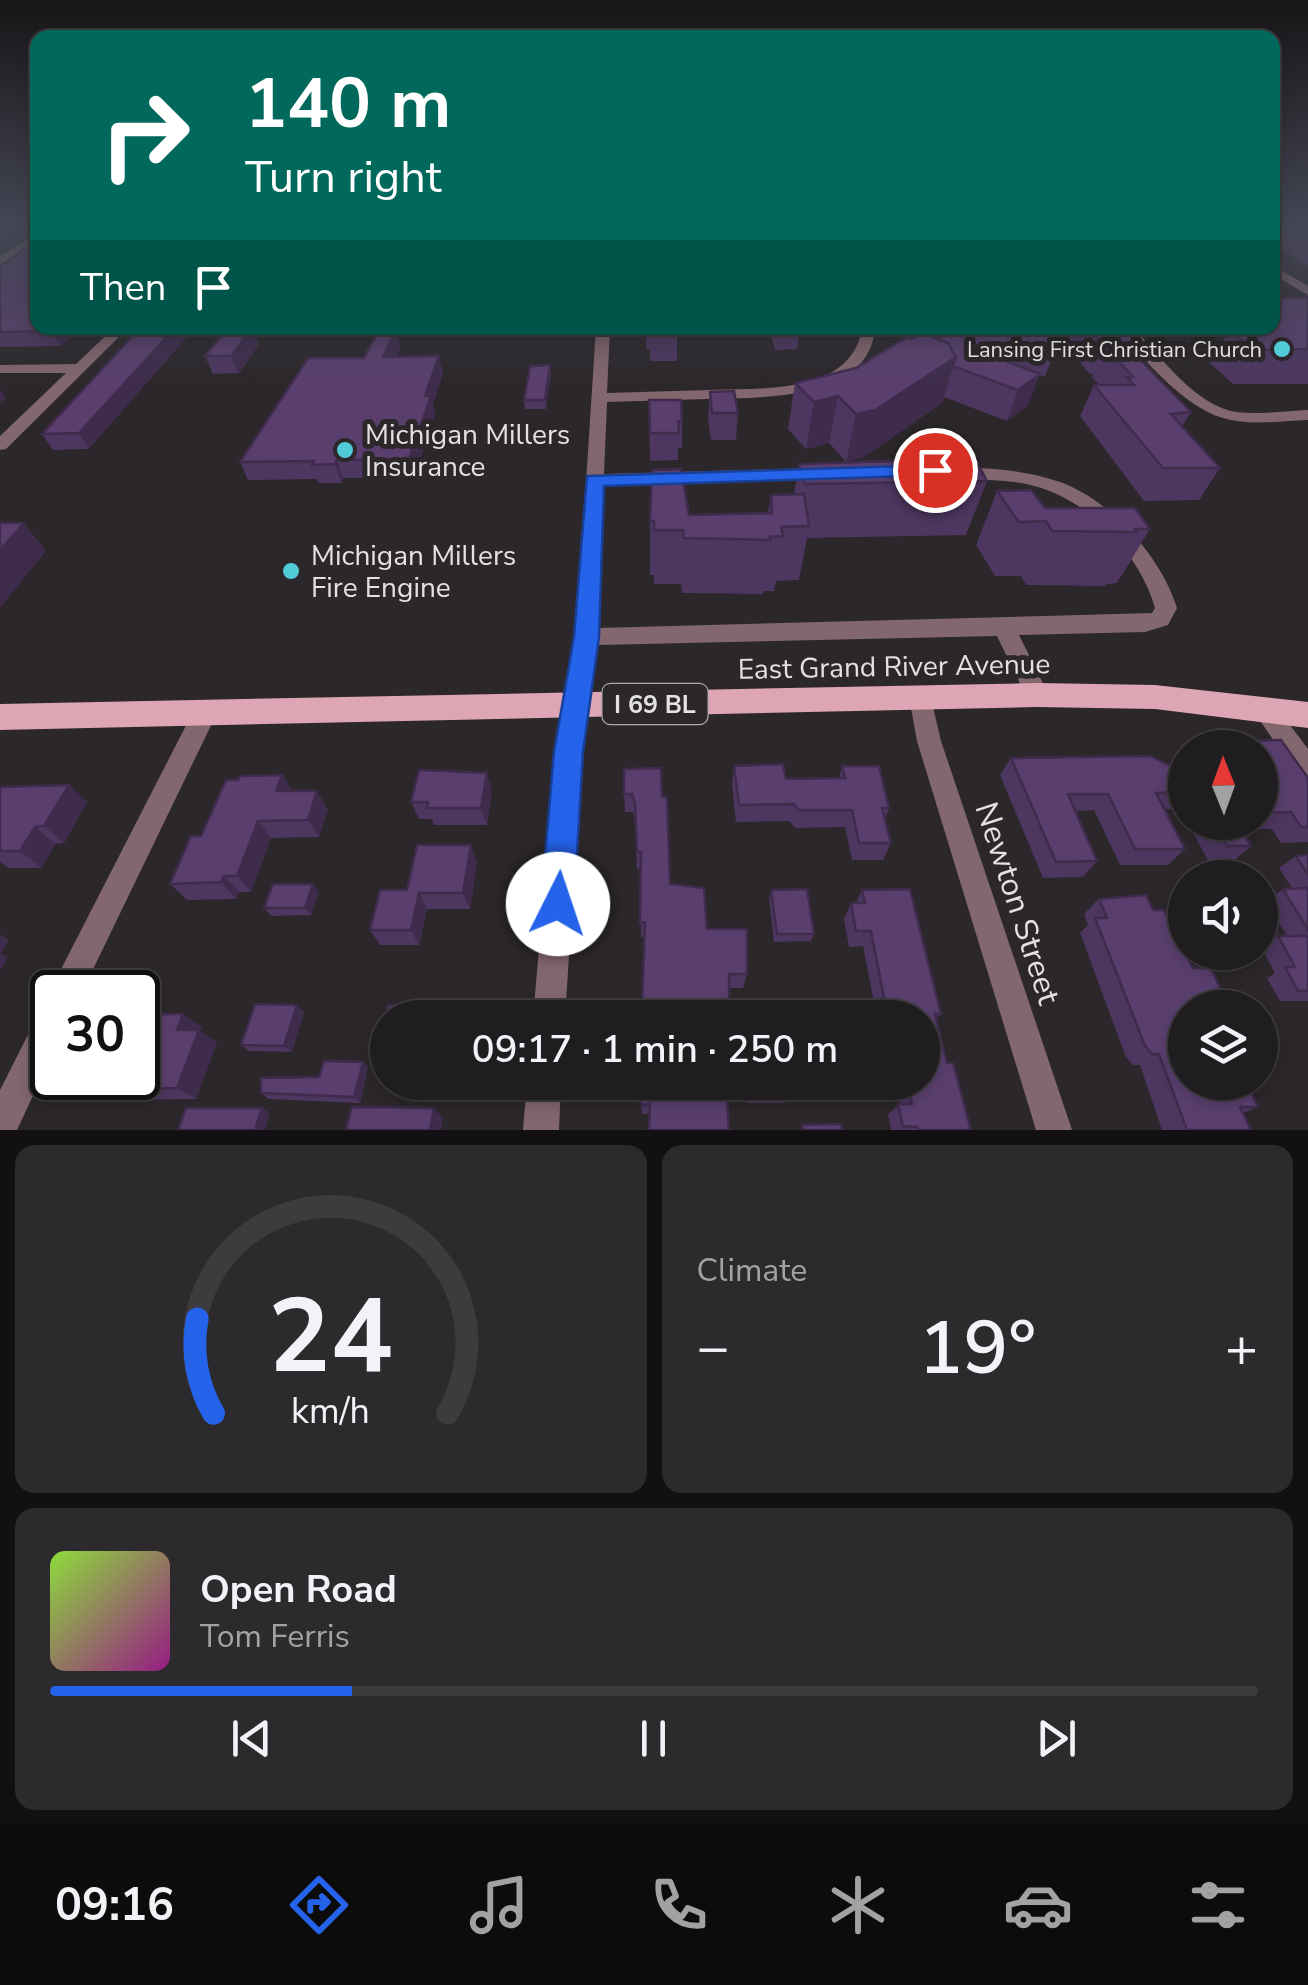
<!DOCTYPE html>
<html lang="en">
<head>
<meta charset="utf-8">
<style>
  body { margin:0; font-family:"Nunito Sans",sans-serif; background:#2d2a2d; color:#f1f3f6; height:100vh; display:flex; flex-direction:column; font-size:38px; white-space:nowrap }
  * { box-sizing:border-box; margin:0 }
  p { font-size:32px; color:#a2a2a5 }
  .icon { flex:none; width:55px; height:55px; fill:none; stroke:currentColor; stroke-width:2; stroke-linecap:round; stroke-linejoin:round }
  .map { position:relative; height:1130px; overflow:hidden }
  .side { display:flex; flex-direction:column; gap:15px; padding:15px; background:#121012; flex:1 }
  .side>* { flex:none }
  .hud { position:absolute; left:30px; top:30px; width:1250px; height:305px; border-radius:20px; box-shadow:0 5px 15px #0003,0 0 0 2px #3d3b3e; background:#00695c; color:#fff; overflow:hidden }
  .needle { width:65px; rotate:359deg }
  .buttons { position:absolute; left:1168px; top:730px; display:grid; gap:20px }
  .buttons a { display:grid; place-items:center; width:110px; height:110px; border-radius:50%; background:#201d20; box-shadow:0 5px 15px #0003,0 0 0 2px #3d3b3e; font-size:50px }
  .speed { position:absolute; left:30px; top:970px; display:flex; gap:20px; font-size:50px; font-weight:700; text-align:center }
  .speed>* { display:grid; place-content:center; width:130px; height:130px; border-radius:50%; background:#201d20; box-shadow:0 5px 15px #0003,0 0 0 2px #3d3b3e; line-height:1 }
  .speed .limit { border:5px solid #111; border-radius:15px; background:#fff; color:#111 }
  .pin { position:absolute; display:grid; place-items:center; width:85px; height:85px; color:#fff; margin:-42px; border:5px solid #fff; border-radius:50%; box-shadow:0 2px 10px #0007 }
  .me { position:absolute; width:110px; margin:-55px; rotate:4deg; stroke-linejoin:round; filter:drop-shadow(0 0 8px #0008) }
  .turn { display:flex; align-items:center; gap:35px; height:210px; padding:0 50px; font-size:45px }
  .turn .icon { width:130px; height:130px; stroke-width:2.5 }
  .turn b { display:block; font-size:70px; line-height:85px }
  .then { display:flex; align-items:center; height:95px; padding:0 50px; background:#0003; gap:20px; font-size:38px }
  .big { font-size:75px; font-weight:600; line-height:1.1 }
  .side .tile { flex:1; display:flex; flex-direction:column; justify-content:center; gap:15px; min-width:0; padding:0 35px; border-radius:20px; background:#2d2a2d }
  .side .dial { align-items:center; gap:0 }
  .dial svg { height:260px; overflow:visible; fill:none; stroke:#3d3b3e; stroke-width:7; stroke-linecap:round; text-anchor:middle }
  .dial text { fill:#f1f3f6; stroke:none }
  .song { display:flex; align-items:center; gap:30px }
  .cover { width:120px; height:120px; border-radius:15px; background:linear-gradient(135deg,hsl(90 70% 55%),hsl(310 70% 35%)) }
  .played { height:10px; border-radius:5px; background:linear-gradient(90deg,#2563eb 25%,#3d3b3e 25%) }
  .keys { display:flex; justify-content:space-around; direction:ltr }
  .heat { display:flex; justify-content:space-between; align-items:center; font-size:55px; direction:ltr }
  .side .tiles { flex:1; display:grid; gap:15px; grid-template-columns:1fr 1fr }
  .tile:last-child { grid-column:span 2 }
  .trip { position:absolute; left:370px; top:1000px; width:570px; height:100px; border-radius:50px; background:#201d20; box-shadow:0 5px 15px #0003,0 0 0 2px #3d3b3e; font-weight:600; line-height:100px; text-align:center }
  .menu { display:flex; height:160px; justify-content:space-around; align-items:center; background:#0d0c0d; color:#a2a2a5 }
  .menu .icon { width:70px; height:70px }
  .menu .on { color:#2563eb }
  .menu b { font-size:45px; color:#f1f3f6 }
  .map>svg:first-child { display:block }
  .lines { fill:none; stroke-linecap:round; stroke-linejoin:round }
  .street { fill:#83676e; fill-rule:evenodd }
  .primary { fill:#dea5b4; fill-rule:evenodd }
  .wall { fill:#4d365f }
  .shaded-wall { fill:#3f2c4d }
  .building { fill:#5a3f6e; stroke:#3f2c4d; stroke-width:2.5 }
  .route { fill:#2563eb; stroke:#184099; stroke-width:2.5 }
  .poi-dot { fill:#52cbd9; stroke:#2b272a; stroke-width:4 }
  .labels { text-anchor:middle; stroke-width:10; stroke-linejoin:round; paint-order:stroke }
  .far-poi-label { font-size:22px; fill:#e3e1e2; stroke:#2b272a; text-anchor:end }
  .shield { fill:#2b272a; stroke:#aca9ab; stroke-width:2.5 }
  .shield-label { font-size:25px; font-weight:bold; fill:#e3e1e2 }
  .poi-label { font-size:28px; fill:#e3e1e2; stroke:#2b272a; text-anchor:start }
  .street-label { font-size:28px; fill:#e3e1e2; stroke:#2b272a }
  .near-street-label { font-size:32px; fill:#e3e1e2; stroke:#2b272a }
</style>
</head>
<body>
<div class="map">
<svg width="1308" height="1130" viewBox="0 0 1308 1130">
  <rect width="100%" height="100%" fill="#2b272a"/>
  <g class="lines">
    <!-- street -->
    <path class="street" d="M38 233V241L0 265V256Z
      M1272 265 1308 286V295L1272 274Z
      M114 328H128L6 449 0 450V436L66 373H0V365L76 364Z
      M596 328H610L607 393C641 392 675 391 710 390 761 388 852 395 862 328H875C869 402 761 397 707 399 674 400 640 401 607 402L604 474 822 468 831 473 822 478 604 485 598 628 1152 613 1155 608C1141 556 1088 499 1034 486 1007 478 978 482 950 476L947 472 956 467C990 468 1024 470 1057 481 1109 498 1161 556 1177 608L1168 625 1145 632 1019 635 1049 695 1045 702 1037 705 1029 702 997 636 597 645 582 752 565 1018H533L556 752 576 637Z
      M1120 328H1133C1161 356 1194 405 1236 412 1260 415 1284 411 1308 410V420C1280 421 1250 426 1223 418 1186 408 1140 358 1120 328Z
      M921 687 929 690 941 741 1072 1130H1036L917 741 909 697 913 690Z
      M1264 698 1272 701 1308 749V780L1299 777 1256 715 1252 708 1256 701Z
      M205 703 214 706 217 713 82 992H52V998L50 992 55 981 196 706Z
      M52 1004V1055L17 1130H0V1090L41 1009Z
      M527 1082H561L559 1130H523Z"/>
    <!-- primary -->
    <path class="primary" d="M1037 683 1155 685 1308 702V728L1155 709 1037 707 0 730V704Z"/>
  </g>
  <!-- wall -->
  <path class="wall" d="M1272 225H1308V266L1272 243Z
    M0 266 80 328 60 346 0 347Z
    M1308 298V384H1233L1210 363 1231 328H1272Z
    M140 328 89 449 53 450 42 434Z
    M253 328 259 344 239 373 213 374 205 356Z
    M646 328H677V361H650V349H646Z
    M769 328H800L797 349 775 350Z
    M920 328H1042L1057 346 1045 376H1039L1028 405 1007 421 944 397 942 403 864 457 846 462 829 443 806 449 788 429 795 383 856 368 921 333Z
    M1050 328H1127L1129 330 1128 333 1138 344 1134 353 1191 412 1182 427 1220 468 1199 500 1144 501 1080 416 1094 385H1099L1092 377 1094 374H1090Z
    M401 347 396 357 443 374 433 404 435 414 414 478H343L342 483H319L317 479 248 480 240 462Z
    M550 365 551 374 546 409H525L524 400Z
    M710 392 738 413 736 440H711L708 419Z
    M649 400 682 421V448H678V460L650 461Z
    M799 464 987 481 966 535 807 538 799 580 776 581 774 591H763V594L682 593 681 584H654V575H650V521L689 515 768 513 771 495H794Z
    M997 491 1045 508 1150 529 1117 583 1107 584 1105 586 1026 585 1021 576H995L976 545Z
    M1250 741 1308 778V842L1281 843 1272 829H1241L1251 846 1232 862H1209L1187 822H1260V748H1244Z
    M1185 753V818L1180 809H1164L1185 849 1168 865H1120L1094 810 1075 811 1097 861 1083 877 1043 878 1000 775 1011 758 1172 767Z
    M734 766 786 779 839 778 842 766 889 808 885 819 891 843 883 860H852L845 827 795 828 789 821 736 822 732 784Z
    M282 775 292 791 328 809 319 837 271 838 251 892H239L236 899 187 900 170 884 238 780Z
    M69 785 87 802 64 843 55 844 42 868H8L0 862V787Z
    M492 790 487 825H434L432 819H419L411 802Z
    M624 794 662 797 670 884 747 974 743 988H729V1018H642L644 937H641V868L637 869 635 820 633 812H625Z
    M1308 855V1001H1280L1267 978 1275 973 1261 947 1278 936H1287L1266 901 1283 889 1292 888 1279 868 1296 856Z
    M477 862 470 909H427L419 945H380L370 930 407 890Z
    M771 890 814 934 811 941 774 942 769 898Z
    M862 890 941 1014 936 1019 947 1063 971 1130H891L888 1114 900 1104 895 1082H922V1018H877L863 946 849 947 844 919 851 903H856Z
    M319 892 311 915 271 916 264 908Z
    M1099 899 1153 910 1193 968 1223 994 1213 1000 1185 1008 1258 1107 1243 1113 1251 1130H1162L1140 1065H1133L1126 1057 1080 933 1088 925 1084 914Z
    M297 1005 304 1012 292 1052 249 1051 241 1045Z
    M183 1014 202 1027 200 1031 217 1042 196 1099 117 1100 94 1089Z
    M388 1018V1075H386L375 1064Z
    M368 1067 360 1103 269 1099 261 1093Z
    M726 1082 650 1114H642L641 1105Z
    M746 1082H785L786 1098 784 1103H747Z"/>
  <!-- shaded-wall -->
  <path class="shaded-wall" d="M0 225H24L0 240Z
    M55 328H80L60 346 51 331Z
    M175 328H195L89 449 79 433Z
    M253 328 259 344 239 373 231 356Z
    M396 330 401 347 388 375 383 357Z
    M439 356 443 374 433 404 435 414 414 478 409 459 425 396Z
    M956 357 942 403 864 457 846 462 856 414Z
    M550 365 551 374 546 409 545 400Z
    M1040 374 1028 405 1007 421 1018 390Z
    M0 389 6 398 0 403Z
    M838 396 829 443 806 449 814 402Z
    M337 460 343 478 342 483 335 464Z
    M24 523 46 551 0 608V550Z
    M487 773 492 790 487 825 481 808Z
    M282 775 294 793 276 791Z
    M69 785 87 802 64 843 44 826Z
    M317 791 328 809 319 837 308 820Z
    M258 821 271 838 251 892 237 876Z
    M35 827 55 844 42 868 20 851Z
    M471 845 477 862 470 909 463 893Z
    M224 876 239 892 236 899 221 882Z
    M313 884 319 892 311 915 305 908Z
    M419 893 427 909 419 945 411 930Z
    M0 934 9 940 1 953 8 957 0 971Z
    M297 1005 304 1012 292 1052 284 1046Z
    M450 1005 458 1018H448Z
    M183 1014 202 1027 200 1031 217 1042 196 1099 177 1088V1030Z
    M363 1062 368 1067 360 1103 354 1097Z
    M262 1108 270 1113 265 1130H255Z
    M434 1108 443 1118 441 1130H430Z"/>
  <!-- building -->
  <path class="building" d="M1281 225H1308V241Z
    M38 240V328H55L51 331 0 332V266Z
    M1272 298H1308V349L1253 350 1229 330 1241 328H1272Z
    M140 328H175L79 433 42 434Z
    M228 328H252L231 356H205Z
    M380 328H391L396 330 383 357 439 356 425 396H431L409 459 337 460 335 464 312 465 314 461 240 462 308 358H364Z
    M936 328H1042L1057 346 969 347 1040 374 1018 390 953 366 956 357 948 343 940 340Z
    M1088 328H1127L1129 330H1125L1138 344H1125L1191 412 1171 414 1220 468H1163L1094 385H1134L1127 377H1133L1106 347 1110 344H1103Z
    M922 333 948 343 956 357 875 410 856 414 838 396 814 402 795 383 856 368 907 337 912 339Z
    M550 365 545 400H524L530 366Z
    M734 391 738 413H712L710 392Z
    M649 400H681L682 421H678L679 433H650Z
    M958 459 976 461 987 481 805 484 799 464Z
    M681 469 689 515 772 513 771 495 804 494 809 526 781 527 783 536 770 537V540L684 538 683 530H654V521H650L652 470Z
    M1031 490 1045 508H1135L1150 529H1135L1137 532 1052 531 1046 521 1019 522 997 491Z
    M0 523H24L0 550Z
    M1281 740 1308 778V827H1301L1291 812 1260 813V748H1255L1250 741Z
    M1150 756 1185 773V792L1156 793 1185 849H1135L1108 794H1068L1097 861 1056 862 1011 758Z
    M783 764 786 779 845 778 842 766H879L889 808H882L891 843H859L852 810H799L794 804 739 805 734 766Z
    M661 768 662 797H667L670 884 704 888 707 929H747V974H729V1018H658V1010H642L645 922 640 923 641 852H637L635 803 632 794H624V769Z
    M419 770 487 773 481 808H427L428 802H411Z
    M282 775 276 791H317L308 820 258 821 237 876H224L221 882 170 884 191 836H201L226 780H238L240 776Z
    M69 785 44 826 35 827 20 851H0V787Z
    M1214 822H1237L1251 846H1227Z
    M417 845H471L463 893H419L411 930H370L380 890H407Z
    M1308 855V875L1296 856Z
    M273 884H313L305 908H264Z
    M1308 888V930L1283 889Z
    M807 889 814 934H777L771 890Z
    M910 889 941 1014H935L947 1063H953L971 1130H918L917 1127 903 1126 898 1104H912L908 1082H922V1018H885L884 1013H887L871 931H856L851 903H865L862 890Z
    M1146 895 1153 910H1164L1193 968H1211L1223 994H1210L1217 1008H1185V1082H1246L1258 1107H1240L1251 1130H1187L1159 1054H1152L1145 1046 1095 918H1107L1099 899Z
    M1278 936H1308V991H1298L1285 967H1295Z
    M255 1004 297 1005 284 1046 241 1045Z
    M388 1005H450L448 1018H388V1064H375Z
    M138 1014H183L177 1030H199L177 1088 94 1089 100 1078H138Z
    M324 1061 363 1062 354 1097 261 1093V1078L319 1077Z
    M641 1082H726L729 1130H649L650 1104 641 1105Z
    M748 1082H785L786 1098H749Z
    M352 1107 434 1108 430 1130H346Z
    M186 1108H262L255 1130H178Z
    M841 1124 842 1130H803L802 1125Z"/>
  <!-- sky -->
  <linearGradient id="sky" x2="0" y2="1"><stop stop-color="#181517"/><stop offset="0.59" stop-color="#444755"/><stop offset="1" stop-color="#444755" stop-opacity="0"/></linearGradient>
  <rect width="1308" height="383" fill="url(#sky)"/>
  <!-- route -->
  <path class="route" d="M935 465 945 470 942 475 604 486 599 637 583 752 574 904 569 916 558 920 546 916 541 904 554 752 574 637 587 476Z"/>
  <!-- markers -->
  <g class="poi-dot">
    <circle cx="1282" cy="349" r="10"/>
    <circle cx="345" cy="450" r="10"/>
    <circle cx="291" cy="571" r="10"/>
  </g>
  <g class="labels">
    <!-- far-poi labels -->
    <g class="far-poi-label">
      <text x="1262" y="357">Lansing First Christian Church</text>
    </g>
    <!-- shield labels -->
    <rect class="shield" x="602.5" y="684" width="105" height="40" rx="8"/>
    <g class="shield-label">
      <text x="655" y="713">I 69 BL</text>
    </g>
    <!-- poi labels -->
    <g class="poi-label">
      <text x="365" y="444">Michigan Millers<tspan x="365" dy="32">Insurance</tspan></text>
      <text x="311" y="565">Michigan Millers<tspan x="311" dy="32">Fire Engine</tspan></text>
    </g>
    <!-- street labels -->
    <g class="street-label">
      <text transform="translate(894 666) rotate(-1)" y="10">East Grand River Avenue</text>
    </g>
    <!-- near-street labels -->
    <g class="near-street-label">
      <text transform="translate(1018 903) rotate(72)" y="11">Newton Street</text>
    </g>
  </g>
</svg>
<div class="buttons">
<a><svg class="needle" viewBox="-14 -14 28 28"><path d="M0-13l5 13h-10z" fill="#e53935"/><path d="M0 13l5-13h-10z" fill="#a2a2a5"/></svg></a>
<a><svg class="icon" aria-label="sound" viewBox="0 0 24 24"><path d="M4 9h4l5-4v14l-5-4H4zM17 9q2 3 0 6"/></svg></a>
<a><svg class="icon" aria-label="layers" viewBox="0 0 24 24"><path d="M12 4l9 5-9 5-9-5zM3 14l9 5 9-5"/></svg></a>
</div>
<div class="speed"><div class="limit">30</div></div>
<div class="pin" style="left:935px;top:470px;background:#d93025"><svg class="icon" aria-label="arrive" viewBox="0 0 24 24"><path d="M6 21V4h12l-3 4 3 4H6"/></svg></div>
<svg class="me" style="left:558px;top:904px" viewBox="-20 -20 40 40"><circle r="19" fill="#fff"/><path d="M0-13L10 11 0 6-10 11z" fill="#2563eb"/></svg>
<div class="trip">09:17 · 1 min · 250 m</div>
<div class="hud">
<div class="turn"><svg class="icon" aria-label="right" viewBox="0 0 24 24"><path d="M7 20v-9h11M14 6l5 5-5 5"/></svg><div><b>140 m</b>Turn right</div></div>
<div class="then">Then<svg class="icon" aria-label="arrive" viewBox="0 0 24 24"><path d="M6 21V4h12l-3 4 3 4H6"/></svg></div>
</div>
</div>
<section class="side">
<div class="tiles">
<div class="tile dial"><svg viewBox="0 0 100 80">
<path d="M14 69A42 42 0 1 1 86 69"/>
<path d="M14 69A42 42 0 0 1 9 40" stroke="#2563eb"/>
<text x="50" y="56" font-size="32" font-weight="700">24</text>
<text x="50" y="72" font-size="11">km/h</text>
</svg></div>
<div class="tile"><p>Climate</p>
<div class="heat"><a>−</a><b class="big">19°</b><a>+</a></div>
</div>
<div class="tile">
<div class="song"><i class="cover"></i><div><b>Open Road</b><p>Tom Ferris</p></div></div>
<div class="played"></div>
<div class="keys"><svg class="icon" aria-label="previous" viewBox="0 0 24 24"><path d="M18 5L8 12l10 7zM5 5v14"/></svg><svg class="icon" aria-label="pause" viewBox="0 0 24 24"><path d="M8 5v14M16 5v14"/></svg><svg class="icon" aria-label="next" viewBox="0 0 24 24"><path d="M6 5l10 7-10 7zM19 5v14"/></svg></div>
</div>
</div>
</section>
<nav class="menu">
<b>09:16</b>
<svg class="icon on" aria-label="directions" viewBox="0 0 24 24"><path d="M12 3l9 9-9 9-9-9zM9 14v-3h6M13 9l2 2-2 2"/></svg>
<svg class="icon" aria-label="music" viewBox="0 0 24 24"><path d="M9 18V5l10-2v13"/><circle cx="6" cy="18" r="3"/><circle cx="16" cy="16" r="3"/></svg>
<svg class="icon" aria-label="phone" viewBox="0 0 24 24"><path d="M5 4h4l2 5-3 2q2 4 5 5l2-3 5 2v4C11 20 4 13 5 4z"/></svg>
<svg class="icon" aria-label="climate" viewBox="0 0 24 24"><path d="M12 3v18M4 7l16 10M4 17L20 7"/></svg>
<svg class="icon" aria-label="car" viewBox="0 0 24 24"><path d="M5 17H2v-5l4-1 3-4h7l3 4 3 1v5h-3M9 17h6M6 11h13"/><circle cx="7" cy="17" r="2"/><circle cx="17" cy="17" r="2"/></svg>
<svg class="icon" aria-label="filters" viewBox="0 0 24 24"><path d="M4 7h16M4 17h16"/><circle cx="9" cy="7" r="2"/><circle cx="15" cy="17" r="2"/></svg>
</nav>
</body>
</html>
